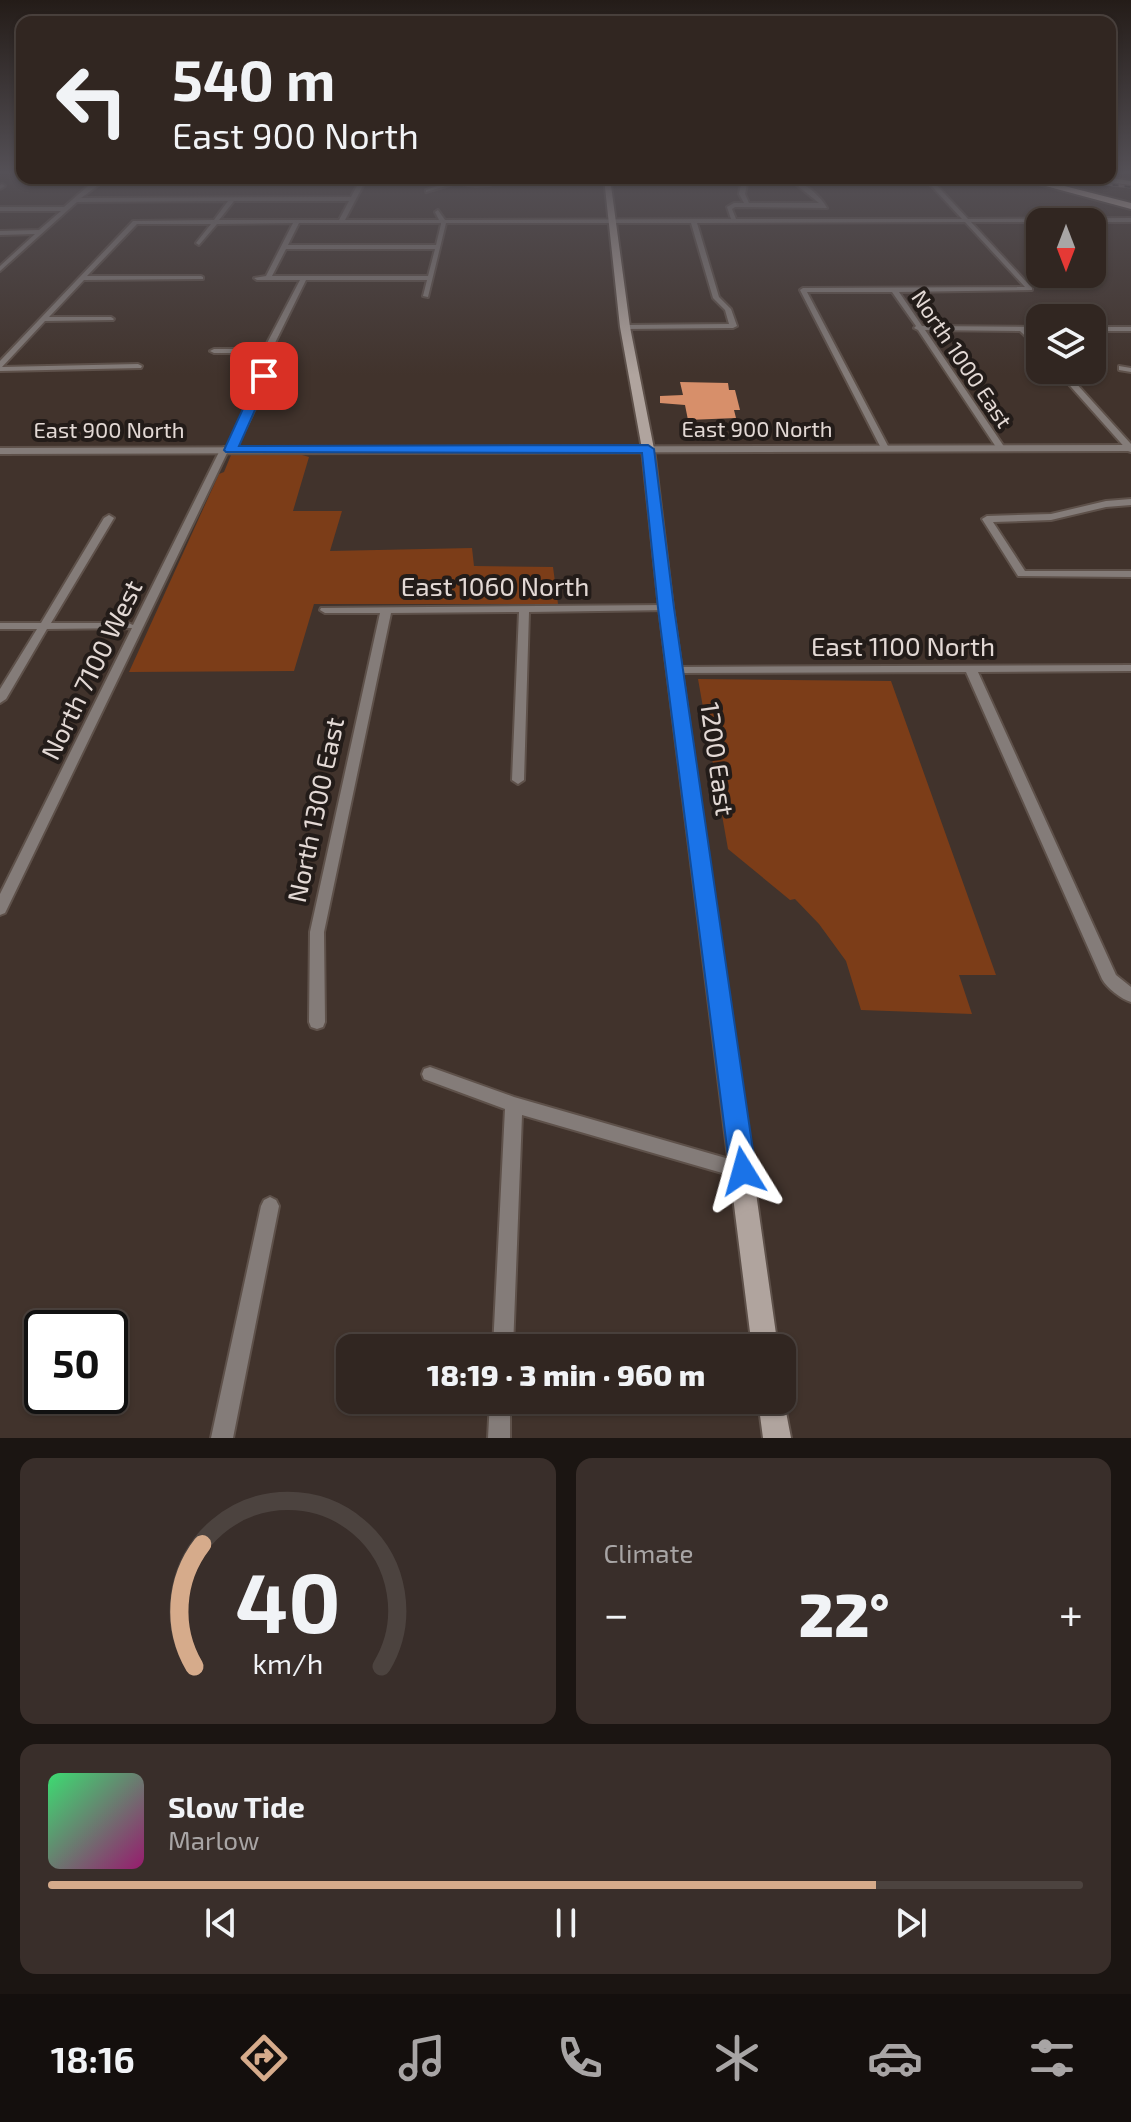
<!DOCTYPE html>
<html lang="en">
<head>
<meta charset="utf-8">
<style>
  body { margin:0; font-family:"Exo 2",sans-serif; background:#392e2a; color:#f1f3f6; height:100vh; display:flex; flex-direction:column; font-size:30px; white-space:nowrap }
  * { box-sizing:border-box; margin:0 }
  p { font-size:26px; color:#a8a5a5 }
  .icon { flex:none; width:44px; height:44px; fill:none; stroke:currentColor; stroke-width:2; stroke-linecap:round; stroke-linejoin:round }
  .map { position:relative; height:1438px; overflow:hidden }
  .details { display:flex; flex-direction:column; gap:20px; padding:20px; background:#1b1512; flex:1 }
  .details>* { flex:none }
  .top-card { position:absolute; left:16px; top:16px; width:1100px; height:168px; border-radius:16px; box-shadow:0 2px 6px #0004,0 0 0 2px #4c433f; background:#312621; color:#f1f3f6; overflow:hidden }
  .needle { width:52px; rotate:180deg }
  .controls { position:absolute; left:1026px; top:208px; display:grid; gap:16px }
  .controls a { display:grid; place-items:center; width:80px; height:80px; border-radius:16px; background:#312621; box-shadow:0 2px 6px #0004,0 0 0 2px #4c433f; font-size:40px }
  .speed { position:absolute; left:24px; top:1310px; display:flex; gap:16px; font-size:40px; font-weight:700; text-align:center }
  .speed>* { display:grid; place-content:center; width:104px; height:104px; border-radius:50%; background:#312621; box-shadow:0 2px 6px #0004,0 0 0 2px #4c433f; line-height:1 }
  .speed .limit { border:4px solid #111; border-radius:12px; background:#fff; color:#111 }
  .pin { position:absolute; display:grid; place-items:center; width:68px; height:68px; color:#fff; margin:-34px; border-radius:16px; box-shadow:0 4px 12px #0006 }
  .me { position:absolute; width:88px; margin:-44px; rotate:352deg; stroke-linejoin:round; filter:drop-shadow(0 0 6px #0008) }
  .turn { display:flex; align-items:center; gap:28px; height:168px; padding:0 24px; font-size:36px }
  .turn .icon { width:104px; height:104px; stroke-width:2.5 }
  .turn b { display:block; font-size:56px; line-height:68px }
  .big { font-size:60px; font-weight:800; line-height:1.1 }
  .details .widget { flex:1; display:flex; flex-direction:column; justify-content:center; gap:12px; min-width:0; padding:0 28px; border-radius:16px; background:#392e2a }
  .details .dial { align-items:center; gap:0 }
  .dial svg { height:208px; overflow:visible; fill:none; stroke:#4c433f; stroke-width:7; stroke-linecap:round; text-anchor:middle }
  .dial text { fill:#f1f3f6; stroke:none }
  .song { display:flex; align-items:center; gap:24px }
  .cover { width:96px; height:96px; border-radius:12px; background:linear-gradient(135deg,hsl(140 70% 55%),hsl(320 70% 35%)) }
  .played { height:8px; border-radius:4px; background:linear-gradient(90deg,#d6ab8b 80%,#4c433f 80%) }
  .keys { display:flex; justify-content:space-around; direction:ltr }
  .heat { display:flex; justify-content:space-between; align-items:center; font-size:44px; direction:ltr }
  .details .tiles { flex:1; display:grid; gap:20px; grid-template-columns:1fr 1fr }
  .widget:last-child { grid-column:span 2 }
  .trip { position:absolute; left:336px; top:1334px; width:460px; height:80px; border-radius:16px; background:#312621; box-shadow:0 2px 6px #0004,0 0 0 2px #4c433f; font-weight:800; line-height:80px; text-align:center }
  .menu { display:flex; height:128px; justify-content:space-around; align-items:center; background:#140f0d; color:#a8a5a5 }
  .menu .icon { width:56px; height:56px }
  .menu .on { color:#d6ab8b }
  .menu b { font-size:36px; color:#f1f3f6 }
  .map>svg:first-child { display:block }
  .green { fill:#7c3d18 }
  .building { fill:#d78f6a }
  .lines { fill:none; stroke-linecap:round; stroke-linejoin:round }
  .minor-casing { stroke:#5e514a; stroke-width:4 }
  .tertiary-casing { stroke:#5e514a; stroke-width:4 }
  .secondary-casing { stroke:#5e514a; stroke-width:4 }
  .motorway-casing { stroke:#5e514a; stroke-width:4 }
  .minor { fill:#847c79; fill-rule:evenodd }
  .tertiary { fill:#847c79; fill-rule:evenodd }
  .secondary { fill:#b0a49e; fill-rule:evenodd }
  .motorway { fill:#f0ddd4; fill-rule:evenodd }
  .rail-casing { stroke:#928680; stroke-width:3 }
  .rail { stroke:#231c19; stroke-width:2; stroke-dasharray:6; stroke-linecap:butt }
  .route { fill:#1a73e8; stroke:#114b97; stroke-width:2 }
  .labels { text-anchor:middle; stroke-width:8; stroke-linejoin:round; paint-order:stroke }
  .far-street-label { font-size:22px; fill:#e3d9d5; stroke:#231c19 }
  .street-label { font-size:26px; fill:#e3d9d5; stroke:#231c19 }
</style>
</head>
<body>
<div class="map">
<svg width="1131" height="1438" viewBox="0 0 1131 1438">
  <rect width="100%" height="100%" fill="#41332c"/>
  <!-- green -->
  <path class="green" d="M299 454 309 457 293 511H342L330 551 472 548 474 566 553 567 558 604H314L294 671 129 672 219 474 224 472 231 455Z
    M698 679 891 681 996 975H959L972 1014 861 1010 846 961 819 924 795 899 790 900 728 849Z"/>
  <!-- building -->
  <path class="building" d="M680 382 728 383 729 390H735L740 410H734L736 418 688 420 685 405 660 403V396L683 395Z"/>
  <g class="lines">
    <!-- minor casing -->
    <g class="minor-casing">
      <path id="minor" d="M101 178H108L81 198 351 197 361 178H367L345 220H439L435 212 438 210 445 220 731 219 727 207 734 203H744L739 194 741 184 735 178H741L747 184 745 194 749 203H819L788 178C802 180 821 196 827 208L735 207 732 209 736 219H962L924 178H930L968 219 1131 218V222H971L1032 288V290L899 292 922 326 1040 327V331H1028L1040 344V350L1020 331 925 330 1005 448 1001 451 998 450 918 330 914 328 916 326 892 292H807L889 448 882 450 800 290 803 288 1025 287 965 222 697 223 719 297 731 309 737 326 733 328 625 329 621 327 625 325 729 324 725 310 713 298 691 223H446L428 297 423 296 427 280H306L271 351 264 390 235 450 231 453 228 451 7 909 5 913 0 915V894L132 628 47 629 6 699 0 703V689L37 629H0V623H41L104 518 109 515 114 518 51 623H128L133 625 220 450 224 447 227 449 256 390 263 353H214L210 351 214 349H264L300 280H257L254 278 266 276 293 223 217 224 199 245 196 243 211 224H137L87 276H201L203 277V279L84 280 49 317H111L114 319 113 320 45 321 2 367 138 364 142 366 141 368 0 371V361L133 221 214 220 228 201 77 202 0 271V266L35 234 0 235V231L39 230 61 211H0V207H64L88 186ZM234 201H349L339 220H219ZM299 223H441V224L436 245H288ZM286 249H435L428 276H272Z
        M169 178H293L171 181Z
        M444 178 475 183 506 178 490 185 475 186 456 183 426 192V190L450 181Z
        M0 185 2 184 5 186 0 189Z
        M1092 327H1131V331H1092Z
        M1119 366 1131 368V372L1119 370Z
        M1056 370H1064L1131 444V452L1128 451Z
        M1131 499V505L1106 507 1051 520 993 522 1025 571H1131V577L1018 576 982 519 987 516 1051 514 1106 501Z
        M666 605 671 608 670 610 529 612 524 780 518 784 512 780 519 612 391 613 324 932 325 1022 323 1027 317 1029 311 1027 309 1022 310 932 380 613H325L320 610 321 608Z
        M1131 665V671L978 672 1116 975 1131 987V1002C1121 999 1107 988 1102 979L966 672 675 673 669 670 675 667Z
        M430 1067 514 1097 743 1163 749 1165 752 1171 749 1177 743 1179 522 1115 513 1348H493L505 1109 424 1079 422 1074 424 1069Z
        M270 1197 276 1200 279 1206 233 1438H211L261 1206 264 1200Z
        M490 1400H510V1438H488Z"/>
    </g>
    <!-- tertiary casing -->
    <g class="tertiary-casing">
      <path id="tertiary" d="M1131 445V451L0 454V448Z"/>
    </g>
    <!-- secondary casing -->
    <g class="secondary-casing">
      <path id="secondary" d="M604 178H610L630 327 654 449 673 608 778 1348H752L659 608 642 449 620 327Z
        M1073 178H1110L1131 181V185Z
        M782 1391 791 1438H763L758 1400H782Z"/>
    </g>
    <!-- motorway casing -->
    <g class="motorway-casing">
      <path id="motorway" d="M1016 178H1033L1131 203V209Z"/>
    </g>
    <!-- minor -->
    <use href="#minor" class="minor"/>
    <!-- tertiary -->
    <use href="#tertiary" class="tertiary"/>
    <!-- secondary -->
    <use href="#secondary" class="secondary"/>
    <!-- motorway -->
    <use href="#motorway" class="motorway"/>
    <!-- rail casing -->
    <g class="rail-casing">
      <path id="rail" d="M1053 178 1131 187"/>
    </g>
    <!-- rail -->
    <use href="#rail" class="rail"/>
  </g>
  <!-- sky -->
  <linearGradient id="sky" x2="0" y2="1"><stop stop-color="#241c18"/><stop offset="0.46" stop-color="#545056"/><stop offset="1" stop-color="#545056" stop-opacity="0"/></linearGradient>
  <rect width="1131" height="375" fill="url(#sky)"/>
  <!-- route -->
  <path class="route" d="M264 372 270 376 239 446 648 445 654 449 674 608 756 1171 753 1180 743 1184 733 1180 730 1171 658 608 642 453 226 452 224 450 258 376Z"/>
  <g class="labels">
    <!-- far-street labels -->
    <g class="far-street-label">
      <text transform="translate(962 359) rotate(56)" y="8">North 1000 East</text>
      <text x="757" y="437">East 900 North</text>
      <text x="109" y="438">East 900 North</text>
    </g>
    <!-- street labels -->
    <g class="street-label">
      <text x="495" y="596">East 1060 North</text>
      <text x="903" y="656">East 1100 North</text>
      <text transform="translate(92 670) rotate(-64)" y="9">North 7100 West</text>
      <text transform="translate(717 759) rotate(82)" y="9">1200 East</text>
      <text transform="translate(316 810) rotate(-78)" y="9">North 1300 East</text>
    </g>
  </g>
</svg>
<div class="controls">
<a><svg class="needle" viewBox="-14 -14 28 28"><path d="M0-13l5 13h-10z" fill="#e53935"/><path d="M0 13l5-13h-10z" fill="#a8a5a5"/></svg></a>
<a><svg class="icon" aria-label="layers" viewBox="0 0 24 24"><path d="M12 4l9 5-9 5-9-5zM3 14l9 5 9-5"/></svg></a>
</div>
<div class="speed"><div class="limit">50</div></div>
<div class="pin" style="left:264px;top:376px;background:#d93025"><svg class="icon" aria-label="arrive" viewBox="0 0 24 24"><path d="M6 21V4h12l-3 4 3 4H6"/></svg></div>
<svg class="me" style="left:743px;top:1171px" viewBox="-20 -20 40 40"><path d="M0-17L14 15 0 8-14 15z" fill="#1a73e8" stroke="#fff" stroke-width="4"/></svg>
<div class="trip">18:19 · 3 min · 960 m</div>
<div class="top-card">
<div class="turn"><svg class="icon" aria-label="left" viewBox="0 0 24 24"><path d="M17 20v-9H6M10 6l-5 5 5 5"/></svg><div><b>540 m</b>East 900 North</div></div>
</div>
</div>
<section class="details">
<div class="tiles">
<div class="widget dial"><svg viewBox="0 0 100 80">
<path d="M14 69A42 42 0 1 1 86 69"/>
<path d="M14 69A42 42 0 0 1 17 22" stroke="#d6ab8b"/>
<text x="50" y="56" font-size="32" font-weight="700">40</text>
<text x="50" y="72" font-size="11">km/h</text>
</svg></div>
<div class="widget"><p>Climate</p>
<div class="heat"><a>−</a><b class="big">22°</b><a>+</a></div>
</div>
<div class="widget">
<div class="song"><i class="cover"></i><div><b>Slow Tide</b><p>Marlow</p></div></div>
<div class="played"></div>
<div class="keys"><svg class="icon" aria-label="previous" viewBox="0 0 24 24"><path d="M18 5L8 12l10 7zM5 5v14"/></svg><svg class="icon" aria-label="pause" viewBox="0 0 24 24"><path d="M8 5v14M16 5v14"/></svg><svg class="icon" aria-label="next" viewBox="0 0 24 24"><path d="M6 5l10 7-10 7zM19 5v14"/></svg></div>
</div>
</div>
</section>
<nav class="menu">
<b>18:16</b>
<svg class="icon on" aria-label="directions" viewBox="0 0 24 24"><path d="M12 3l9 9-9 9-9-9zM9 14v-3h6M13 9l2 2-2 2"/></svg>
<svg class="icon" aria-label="music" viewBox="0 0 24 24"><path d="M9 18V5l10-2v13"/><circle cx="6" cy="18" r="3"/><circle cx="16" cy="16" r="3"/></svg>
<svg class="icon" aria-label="phone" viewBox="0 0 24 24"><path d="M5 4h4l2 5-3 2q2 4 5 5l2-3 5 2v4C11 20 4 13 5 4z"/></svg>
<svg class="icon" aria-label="climate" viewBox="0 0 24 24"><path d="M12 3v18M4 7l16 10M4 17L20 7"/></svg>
<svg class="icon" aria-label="car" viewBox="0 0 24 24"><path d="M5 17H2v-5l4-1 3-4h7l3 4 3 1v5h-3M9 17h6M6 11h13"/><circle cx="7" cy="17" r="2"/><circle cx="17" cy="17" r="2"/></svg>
<svg class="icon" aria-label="filters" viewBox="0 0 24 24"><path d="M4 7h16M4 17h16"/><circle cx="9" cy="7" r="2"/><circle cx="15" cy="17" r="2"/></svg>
</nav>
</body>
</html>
